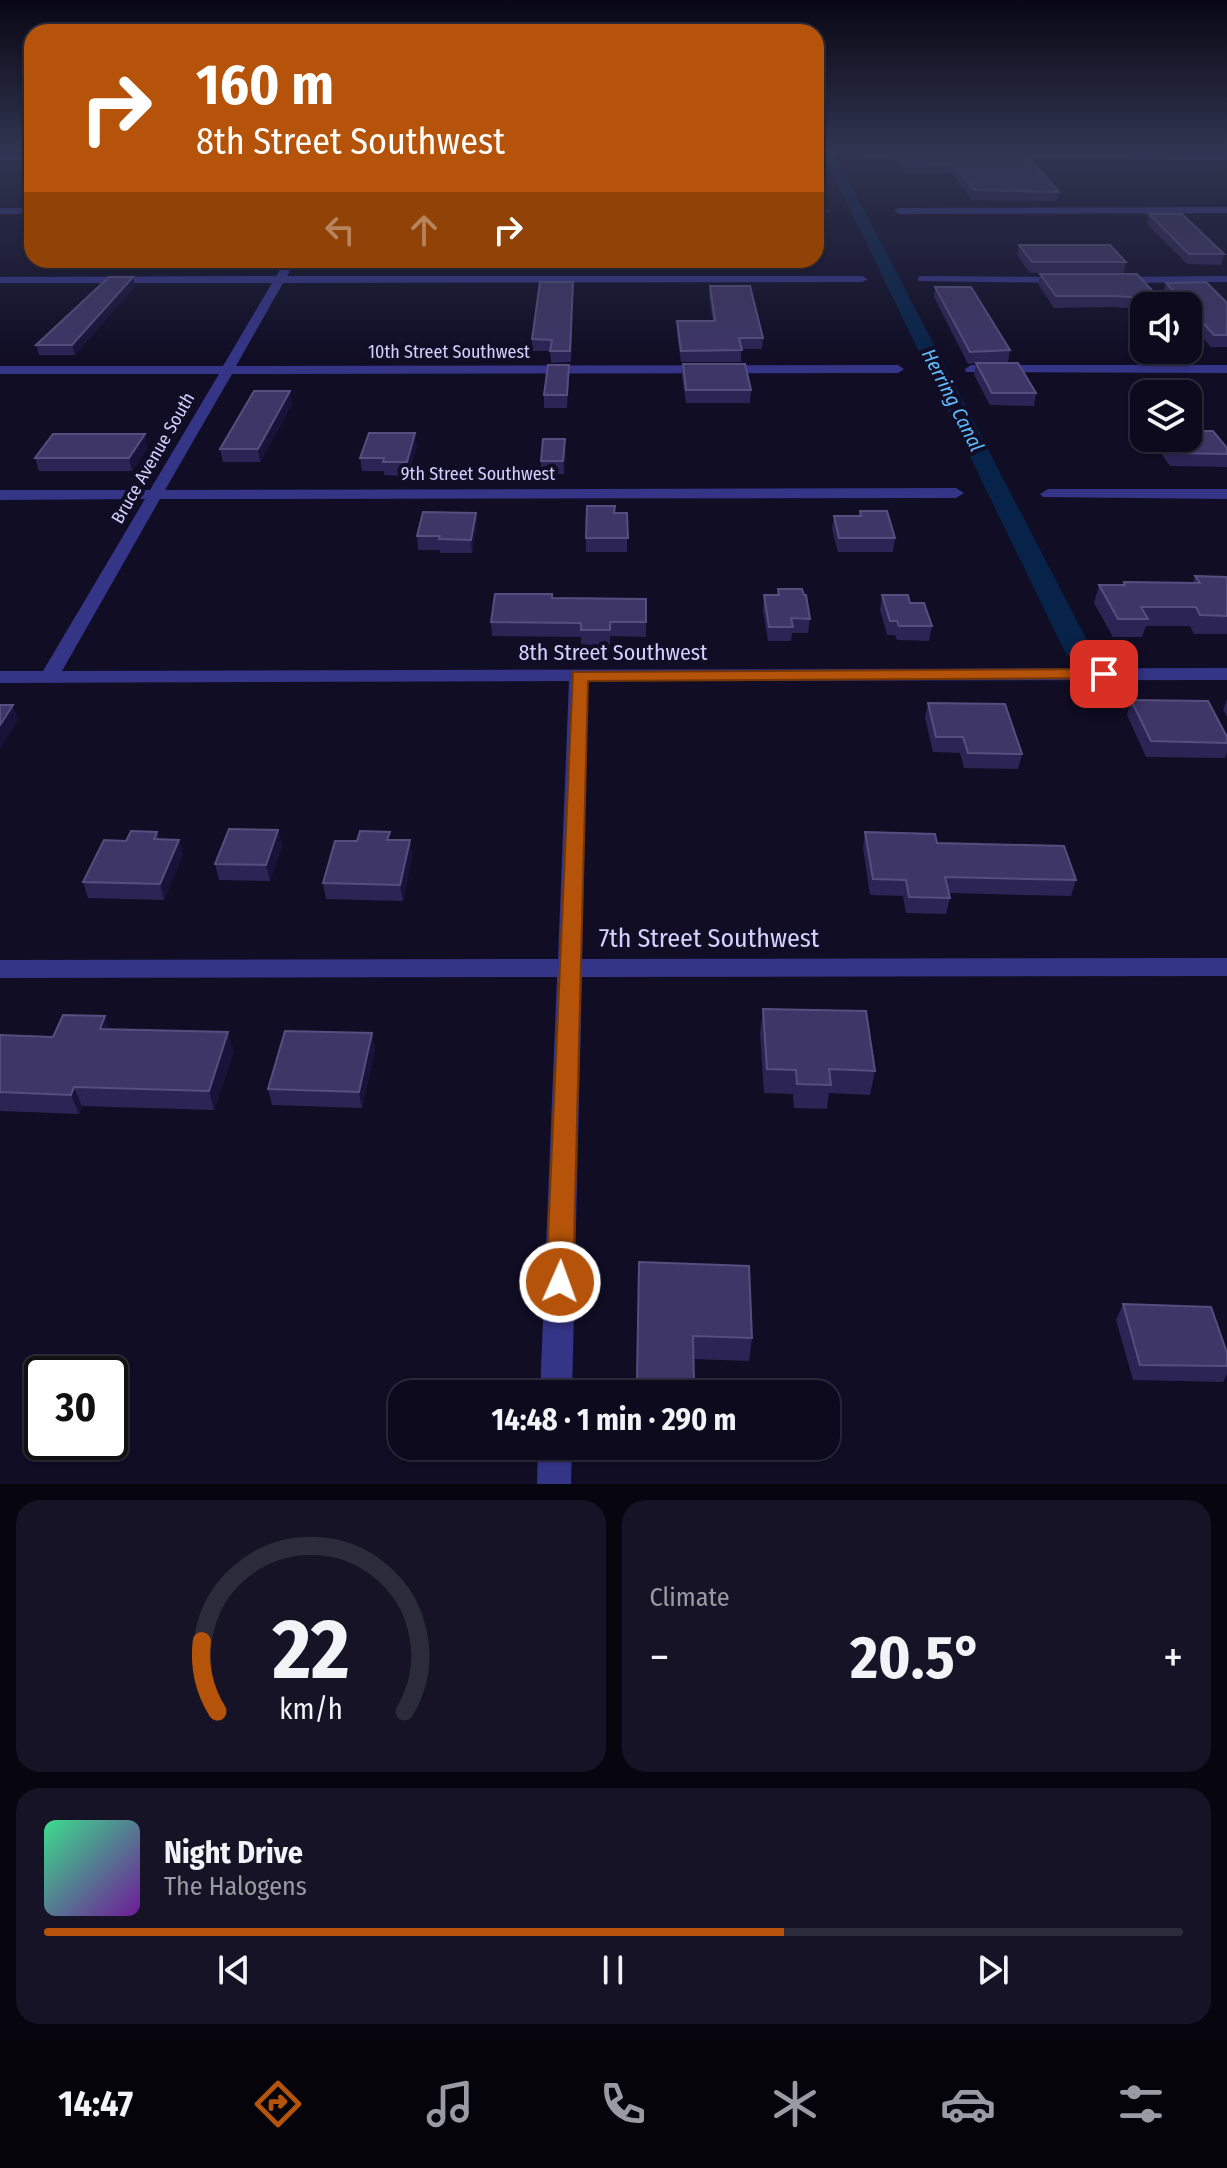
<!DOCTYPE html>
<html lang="en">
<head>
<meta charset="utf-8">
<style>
  body { margin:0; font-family:"Fira Sans Condensed",sans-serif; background:#151325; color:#f1f3f6; height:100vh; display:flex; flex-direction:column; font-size:30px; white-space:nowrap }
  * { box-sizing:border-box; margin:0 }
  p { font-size:26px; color:#9a9aa3 }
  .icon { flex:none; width:44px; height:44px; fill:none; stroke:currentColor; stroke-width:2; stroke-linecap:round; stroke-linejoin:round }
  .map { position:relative; height:1484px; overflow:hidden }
  .side { display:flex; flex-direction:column; gap:16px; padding:16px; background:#07060f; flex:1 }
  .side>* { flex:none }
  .top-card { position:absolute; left:24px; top:24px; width:800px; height:244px; border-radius:24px; box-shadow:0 2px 6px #0004,0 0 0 2px #2c2b3b; background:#b45309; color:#fff; overflow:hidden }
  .buttons { position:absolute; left:1130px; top:292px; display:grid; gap:16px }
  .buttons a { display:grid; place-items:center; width:72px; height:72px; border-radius:16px; background:#0c0a1c; box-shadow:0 2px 6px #0004,0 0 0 2px #2c2b3b; font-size:40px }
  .speed { position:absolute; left:24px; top:1356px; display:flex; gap:16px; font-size:40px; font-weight:700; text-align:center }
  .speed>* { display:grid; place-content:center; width:104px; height:104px; border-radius:50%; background:#0c0a1c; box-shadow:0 2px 6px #0004,0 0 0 2px #2c2b3b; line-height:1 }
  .speed .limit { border:4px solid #111; border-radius:12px; background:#fff; color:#111 }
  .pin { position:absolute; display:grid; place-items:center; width:68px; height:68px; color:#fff; margin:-34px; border-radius:16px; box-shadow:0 4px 12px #0006 }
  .me { position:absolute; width:88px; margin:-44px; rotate:2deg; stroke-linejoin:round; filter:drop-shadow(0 0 6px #0008) }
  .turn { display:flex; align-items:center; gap:28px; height:168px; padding:0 40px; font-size:36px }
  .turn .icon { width:104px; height:104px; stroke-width:2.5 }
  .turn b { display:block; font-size:56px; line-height:68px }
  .lanes { display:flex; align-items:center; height:76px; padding:0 40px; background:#0003; justify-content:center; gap:40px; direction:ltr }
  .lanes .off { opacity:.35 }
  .big { font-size:60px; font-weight:700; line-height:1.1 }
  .side .tile { flex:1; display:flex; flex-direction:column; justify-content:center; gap:12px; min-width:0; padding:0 28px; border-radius:24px; background:#151325 }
  .side .dial { align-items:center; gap:0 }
  .dial svg { height:208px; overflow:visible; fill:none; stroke:#2c2b3b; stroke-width:7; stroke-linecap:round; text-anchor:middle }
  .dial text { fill:#f1f3f6; stroke:none }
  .song { display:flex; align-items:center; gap:24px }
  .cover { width:96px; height:96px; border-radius:12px; background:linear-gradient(135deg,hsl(150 70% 55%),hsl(280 70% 35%)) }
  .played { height:8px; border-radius:4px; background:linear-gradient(90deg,#b45309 65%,#2c2b3b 65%) }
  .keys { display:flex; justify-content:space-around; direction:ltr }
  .heat { display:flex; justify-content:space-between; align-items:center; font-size:44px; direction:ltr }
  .side .tiles { flex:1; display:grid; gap:16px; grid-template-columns:1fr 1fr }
  .tile:last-child { grid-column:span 2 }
  .trip { position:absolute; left:388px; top:1380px; width:452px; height:80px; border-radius:24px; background:#0c0a1c; box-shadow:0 2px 6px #0004,0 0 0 2px #2c2b3b; font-weight:700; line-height:80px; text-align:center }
  .tabs { display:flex; height:128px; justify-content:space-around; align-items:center; background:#05040b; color:#9a9aa3 }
  .tabs .icon { width:56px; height:56px }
  .tabs .active { color:#b45309 }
  .tabs b { font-size:36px; color:#f1f3f6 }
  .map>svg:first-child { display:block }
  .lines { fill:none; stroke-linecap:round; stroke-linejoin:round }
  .canal { fill:#082349; fill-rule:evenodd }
  .street { fill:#343587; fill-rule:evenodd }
  .wall { fill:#2c2454 }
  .shaded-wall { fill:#191339 }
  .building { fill:#3e3666; stroke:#554e7e; stroke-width:2 }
  .route { fill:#b45309; stroke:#753606; stroke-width:2 }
  .labels { text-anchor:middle; stroke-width:8; stroke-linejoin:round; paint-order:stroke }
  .far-street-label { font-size:18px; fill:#d4d0ff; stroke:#100d25 }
  .far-water-label { font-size:20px; font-style:italic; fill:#5ebcff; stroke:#100d25 }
  .street-label { font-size:22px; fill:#d4d0ff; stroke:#100d25 }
  .near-street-label { font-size:26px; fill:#d4d0ff; stroke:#100d25 }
</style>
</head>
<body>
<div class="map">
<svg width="1227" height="1484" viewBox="0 0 1227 1484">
  <rect width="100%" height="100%" fill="#100d25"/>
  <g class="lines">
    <!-- canal -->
    <path class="canal" d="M821 150H833L1092 650 1088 656 1078 658 1068 656 1064 650Z"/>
    <!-- street -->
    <path class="street" d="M0 154H32V160H0Z
      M862 154H923L927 157 923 160 859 159Z
      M1003 154H1227V160L1000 159Z
      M1227 207V213L899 214 894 211 899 208Z
      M0 208H32V214H0Z
      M816 208 832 211 816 214Z
      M286 260H296L287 276H862L868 279 862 282 283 283 236 366 898 365 904 369 898 373 232 374 165 490 956 488 964 493 956 498 160 499 62 671 1227 668V680L588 681 582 959 1227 958V976L582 977 572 1394H540L557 977 0 978V960L558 959 569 681 0 683V671H43L145 499 0 500V490H150L219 374H0V366H223L272 283H0V277L276 276Z
      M922 276 1063 277 1069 280 1063 283 918 281V277Z
      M1227 276V282L1115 283 1109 280 1115 277Z
      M971 365H1227V373L966 372 965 369Z
      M1048 489H1227V499L1043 497 1040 494Z
      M538 1446H572L571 1484H537Z"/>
  </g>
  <!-- wall -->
  <path class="wall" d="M891 150H1004L891 151Z
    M899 153 1026 154 1059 192 1057 201 972 200 953 174 905 173 898 162Z
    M1149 214 1224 254 1221 265 1187 264 1147 224Z
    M1019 245 1126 262 1124 273H1030L1017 255Z
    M483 260H521L519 267H484Z
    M1040 274 1160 299 1158 306H1144V309L1111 307 1054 308 1038 284Z
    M133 277 135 286 75 355H39L36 345Z
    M1166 283 1227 303V347H1211L1188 321V306H1174L1163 293Z
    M710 286 763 338 762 349H741V362H681L677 333V321H713L709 297Z
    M935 287 1010 350 1008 362 980 363 1036 393 1034 406 990 405 974 375 976 363 968 364 934 297Z
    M573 293 571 362 551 363 550 351H532V339Z
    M683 364 751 390 750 403H686L682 376Z
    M569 376 567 408H544V395Z
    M290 391 292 404 260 462H223L220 449Z
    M1156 438H1188L1227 448V467L1170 466 1154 443Z
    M417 446 408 476 384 475V471H362L360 458Z
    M148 447 132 471H39L35 458Z
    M566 452 564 474H541V461Z
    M860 511 895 538 893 552H838L832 529 834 516H859Z
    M476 513 477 526 472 553H440V550H418L417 536Z
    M614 513H627V552H586V538Z
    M1195 576 1227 577V634H1194L1190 626H1146L1142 637H1113L1094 603 1099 585H1123L1124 582 1193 583Z
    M778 589 810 619 808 633H792L791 641H768L763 610 764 595H777Z
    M882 595 910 603 932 626 929 641 897 640 895 635H887L880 610Z
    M552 598 646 599V637L610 636V645H581V637L492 636 491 622Z
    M1227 699V717L1223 710Z
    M1131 700 1227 737V752L1225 758 1146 757 1127 715Z
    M928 703 1022 754 1018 769 964 768 960 753 933 752 925 718Z
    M278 830 282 846 270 881 219 880 215 864Z
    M157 832 159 839 179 840 183 855 164 900 88 898 83 882 126 841Z
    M865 832 937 843 1076 880 1071 896 949 893 950 898 946 914 906 913 903 896 870 895 863 848Z
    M410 840 412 856 403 901 326 899 323 883 357 841Z
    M763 1009 875 1071 870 1095 829 1093 827 1109 794 1108 793 1094 764 1093 760 1033Z
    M110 1029 234 1051 214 1110 82 1106 79 1114 0 1111V1035L53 1037Z
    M372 1033 375 1049 362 1108 272 1105 268 1089Z
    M639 1262 752 1338 749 1361 693 1359V1394H637Z
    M1123 1304 1227 1353V1374L1223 1382 1133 1380 1116 1320Z"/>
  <!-- shaded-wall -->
  <path class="shaded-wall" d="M133 277 135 286 75 355 72 345Z
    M569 365V376L567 408V395Z
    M290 391 292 404 260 462 258 449Z
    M415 433 417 446 408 476 407 462Z
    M145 434 148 447 132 471 129 458Z
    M565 439 566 452 564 474 563 461Z
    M476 513 477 526 472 553 471 540Z
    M13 705 18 720 0 749V725Z
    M278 830 282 846 270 881 266 865Z
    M179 840 183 855 164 900 160 884Z
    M410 840 412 856 403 901 400 885Z
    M105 1016 112 1035 100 1029Z
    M228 1032 234 1051 214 1110 209 1091Z
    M372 1033 375 1049 362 1108 359 1092Z
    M74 1087 82 1106 79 1114 71 1095Z"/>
  <!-- building -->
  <path class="building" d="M899 153 1026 154 1059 192 974 190 954 165 906 164Z
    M1149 214H1182L1224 254H1189Z
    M1019 245H1110L1126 262H1032Z
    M1040 274H1137L1160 299 1114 296H1056Z
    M109 277H133L72 345H36Z
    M540 282H573L570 351H550L552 340 532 339Z
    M1206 282 1227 303V335H1214L1166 283Z
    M710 286H750L763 338H739L742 350 681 351 677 321H715Z
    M935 287H971L1010 350 970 352Z
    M976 363H1018L1036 393H992Z
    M683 364H745L751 390H686Z
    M548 365H569L567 395H544Z
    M254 391H290L258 449H220Z
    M1188 431H1213L1227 448V454L1174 453 1163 438H1188Z
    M369 433H415L407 462H383L384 458H360Z
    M53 434H145L129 458H35Z
    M543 439H565L563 461H541Z
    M587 506H615L614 513H627L628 538H586Z
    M860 511H887L895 538H839L834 516H861Z
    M423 512 476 513 471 540 439 539 440 536H417Z
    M1195 576 1227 577V616L1200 615 1196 607H1141L1148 619H1118L1099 585H1125L1124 582 1200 583Z
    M778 589H802L804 595H806L810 619 791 618 793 627H769L764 595H779Z
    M495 594H552V598L646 599V622H610V630H581V623L491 622Z
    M882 595H908L910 603H924L932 626H899L897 621H890Z
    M1131 700 1208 701 1227 737V743L1151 741Z
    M928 703 1005 704 1022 754 968 753 963 737H936Z
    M0 705H13L0 725Z
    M229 829 278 830 266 865 215 864Z
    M131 831 157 832 154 839 179 840 160 884 83 882 104 840 126 841Z
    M360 831 390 832 387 840H410L400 885 323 883 335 841H357Z
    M865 832 935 834 937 843 1064 846 1076 880 945 877 950 898 909 897 906 880 873 879Z
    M763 1009 866 1011 875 1071 829 1069 831 1085 797 1084 796 1070 767 1069Z
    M63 1015 105 1016 100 1029 228 1032 209 1091 74 1087 71 1095 0 1092V1035L53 1037Z
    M285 1031 372 1033 359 1092 268 1089Z
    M639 1262 749 1266 752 1338 693 1336 694 1382 637 1380Z
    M1123 1304 1211 1307 1227 1353V1366L1140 1365Z"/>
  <!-- sky -->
  <linearGradient id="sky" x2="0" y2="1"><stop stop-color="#090714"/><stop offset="0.42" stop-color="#313551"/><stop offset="1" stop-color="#313551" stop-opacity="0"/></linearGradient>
  <rect width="1227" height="358" fill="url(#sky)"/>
  <!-- route -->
  <path class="route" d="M1104 669 1113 674 1110 678 588 681 573 1282 569 1291 560 1295 550 1291 546 1282 573 672Z"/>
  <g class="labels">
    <!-- far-street labels -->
    <g class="far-street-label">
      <text x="449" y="358">10th Street Southwest</text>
      <text transform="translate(153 458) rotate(-60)" y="6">Bruce Avenue South</text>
      <text x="478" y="480">9th Street Southwest</text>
    </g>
    <!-- far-water labels -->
    <g class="far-water-label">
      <text transform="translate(953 400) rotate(63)" y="7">Herring Canal</text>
    </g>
    <!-- street labels -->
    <g class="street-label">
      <text x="613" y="660">8th Street Southwest</text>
    </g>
    <!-- near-street labels -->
    <g class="near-street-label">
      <text x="709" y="947">7th Street Southwest</text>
    </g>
  </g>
</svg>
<div class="buttons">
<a><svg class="icon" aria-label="sound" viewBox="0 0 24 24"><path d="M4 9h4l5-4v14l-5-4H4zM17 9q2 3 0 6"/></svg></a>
<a><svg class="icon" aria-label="layers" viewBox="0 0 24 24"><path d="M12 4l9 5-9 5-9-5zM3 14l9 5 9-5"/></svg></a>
</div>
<div class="speed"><div class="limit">30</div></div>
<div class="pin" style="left:1104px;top:674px;background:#d93025"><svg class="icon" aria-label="arrive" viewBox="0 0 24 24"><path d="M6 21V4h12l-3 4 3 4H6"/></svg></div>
<svg class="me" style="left:560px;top:1282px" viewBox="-20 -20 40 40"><circle r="17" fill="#b45309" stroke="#fff" stroke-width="3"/><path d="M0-11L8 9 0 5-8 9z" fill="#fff"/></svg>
<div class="trip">14:48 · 1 min · 290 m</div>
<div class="top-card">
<div class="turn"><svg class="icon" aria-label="right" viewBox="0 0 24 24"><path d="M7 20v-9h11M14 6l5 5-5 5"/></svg><div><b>160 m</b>8th Street Southwest</div></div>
<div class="lanes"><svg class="icon off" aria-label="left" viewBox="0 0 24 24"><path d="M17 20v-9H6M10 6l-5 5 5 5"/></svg><svg class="icon off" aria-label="ahead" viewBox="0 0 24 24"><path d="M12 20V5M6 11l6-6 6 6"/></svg><svg class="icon" aria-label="right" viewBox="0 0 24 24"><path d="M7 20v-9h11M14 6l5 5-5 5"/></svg></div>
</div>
</div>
<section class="side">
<div class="tiles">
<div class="tile dial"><svg viewBox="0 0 100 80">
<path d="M14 69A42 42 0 1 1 86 69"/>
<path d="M14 69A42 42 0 0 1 8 42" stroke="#b45309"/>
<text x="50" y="56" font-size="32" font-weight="700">22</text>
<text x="50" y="72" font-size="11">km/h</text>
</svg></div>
<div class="tile"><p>Climate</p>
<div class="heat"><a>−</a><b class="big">20.5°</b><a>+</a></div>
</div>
<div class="tile">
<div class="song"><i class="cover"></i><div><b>Night Drive</b><p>The Halogens</p></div></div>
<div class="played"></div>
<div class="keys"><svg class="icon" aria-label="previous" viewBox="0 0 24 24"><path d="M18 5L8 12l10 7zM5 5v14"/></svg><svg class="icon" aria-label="pause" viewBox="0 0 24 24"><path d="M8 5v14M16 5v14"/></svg><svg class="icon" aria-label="next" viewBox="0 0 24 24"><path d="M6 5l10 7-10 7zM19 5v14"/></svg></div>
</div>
</div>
</section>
<nav class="tabs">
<b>14:47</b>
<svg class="icon active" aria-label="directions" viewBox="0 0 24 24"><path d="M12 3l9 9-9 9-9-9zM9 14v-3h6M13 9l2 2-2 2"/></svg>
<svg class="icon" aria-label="music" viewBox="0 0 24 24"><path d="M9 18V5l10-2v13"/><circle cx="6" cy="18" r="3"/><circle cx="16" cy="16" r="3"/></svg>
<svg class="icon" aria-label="phone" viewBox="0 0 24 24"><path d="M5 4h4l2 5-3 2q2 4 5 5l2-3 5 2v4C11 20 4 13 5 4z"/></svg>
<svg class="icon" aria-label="climate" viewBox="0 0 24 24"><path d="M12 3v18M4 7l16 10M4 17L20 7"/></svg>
<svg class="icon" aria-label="car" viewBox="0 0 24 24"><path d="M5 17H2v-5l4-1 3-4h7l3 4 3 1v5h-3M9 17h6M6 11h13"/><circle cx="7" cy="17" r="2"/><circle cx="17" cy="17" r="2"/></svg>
<svg class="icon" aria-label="filters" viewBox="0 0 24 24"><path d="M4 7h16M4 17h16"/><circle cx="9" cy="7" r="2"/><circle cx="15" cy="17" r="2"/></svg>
</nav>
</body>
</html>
